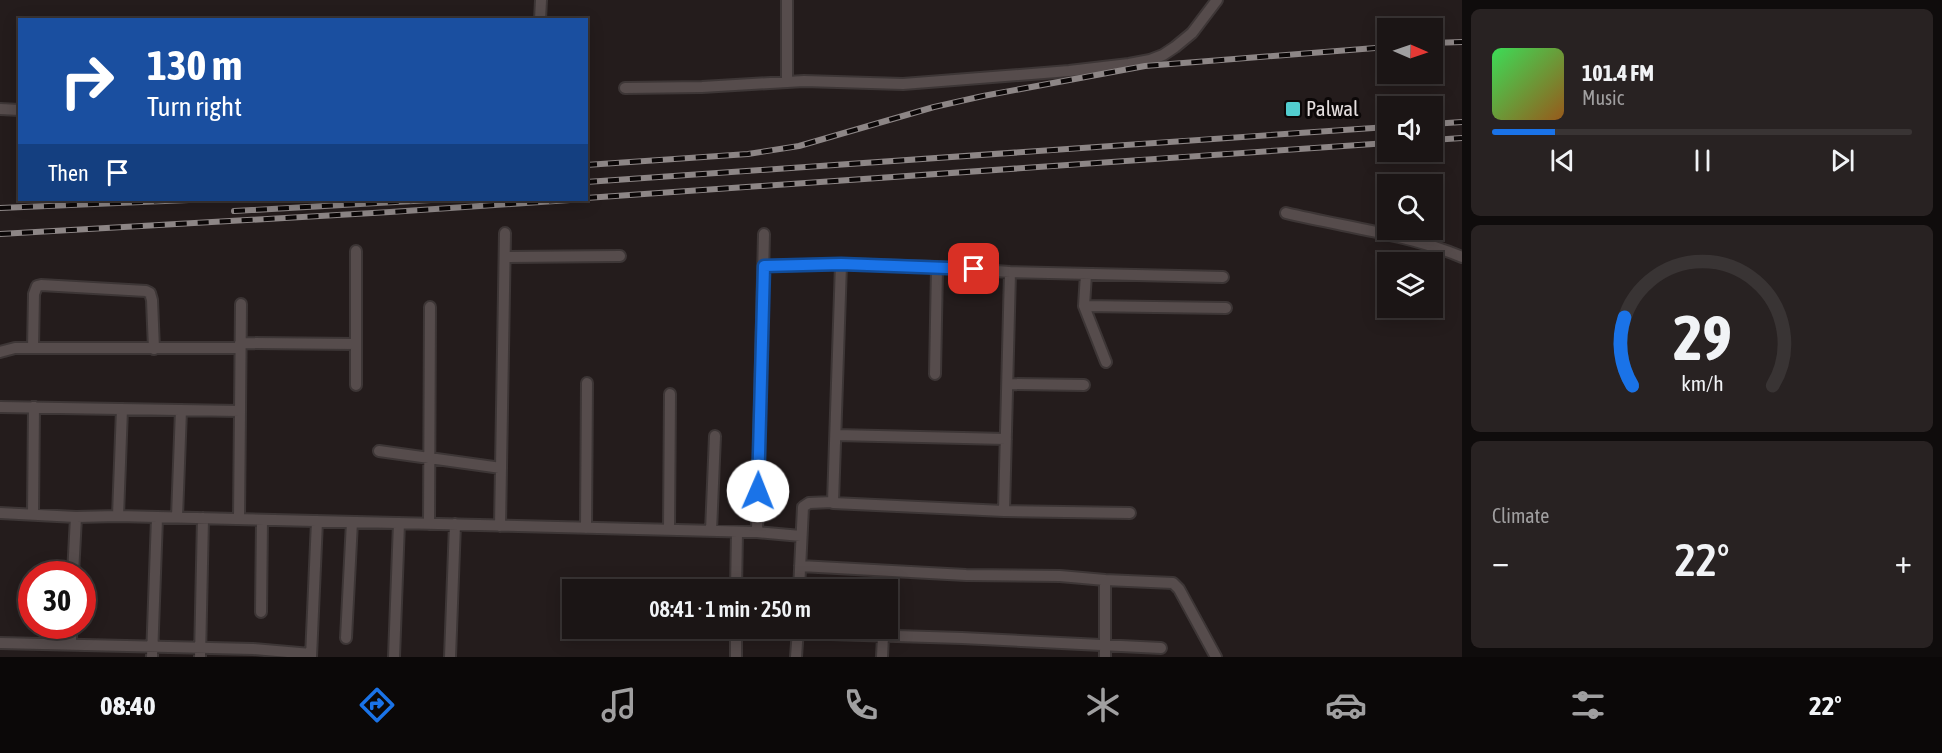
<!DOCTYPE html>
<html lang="en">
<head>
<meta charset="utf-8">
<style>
  body { margin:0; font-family:"Asap Condensed",sans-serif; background:#282222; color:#f1f3f6; height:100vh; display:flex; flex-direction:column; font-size:22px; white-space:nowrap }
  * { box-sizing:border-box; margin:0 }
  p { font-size:20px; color:#a09fa0 }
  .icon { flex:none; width:33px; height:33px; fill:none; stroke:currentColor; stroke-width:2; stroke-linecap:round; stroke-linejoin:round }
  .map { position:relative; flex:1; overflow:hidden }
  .drawer { display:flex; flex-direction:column; gap:9px; padding:9px; background:#0f0c0c; width:480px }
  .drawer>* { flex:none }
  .top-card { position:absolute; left:18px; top:18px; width:570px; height:183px; border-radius:0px; box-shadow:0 3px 15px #0003,0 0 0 2px #393434; background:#1a4fa0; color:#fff; overflow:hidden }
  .needle { width:39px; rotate:92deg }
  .fabs { position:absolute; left:1377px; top:18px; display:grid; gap:12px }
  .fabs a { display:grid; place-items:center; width:66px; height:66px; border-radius:0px; background:#1b1515; box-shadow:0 3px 15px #0003,0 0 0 2px #393434; font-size:30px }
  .speed { position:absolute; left:18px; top:561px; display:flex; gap:12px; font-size:30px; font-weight:700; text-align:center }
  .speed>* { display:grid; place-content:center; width:78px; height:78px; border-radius:50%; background:#1b1515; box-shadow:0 3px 15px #0003,0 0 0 2px #393434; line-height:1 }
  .speed .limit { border:9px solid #d22; background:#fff; color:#111 }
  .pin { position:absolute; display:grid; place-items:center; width:51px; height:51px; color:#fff; margin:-26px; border-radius:12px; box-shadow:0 3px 9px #0006 }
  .me { position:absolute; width:66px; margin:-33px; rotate:1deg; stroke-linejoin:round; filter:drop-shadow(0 0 4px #0008) }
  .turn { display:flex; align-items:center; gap:21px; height:126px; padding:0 30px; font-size:27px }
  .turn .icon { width:78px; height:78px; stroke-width:2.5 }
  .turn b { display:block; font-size:42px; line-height:51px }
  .then { display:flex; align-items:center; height:57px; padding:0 30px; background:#0003; gap:12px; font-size:22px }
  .big { font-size:45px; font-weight:600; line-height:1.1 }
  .drawer .card { flex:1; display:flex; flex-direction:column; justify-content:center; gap:9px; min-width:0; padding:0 21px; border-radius:9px; background:#282222 }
  .drawer .dial { align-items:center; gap:0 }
  .dial svg { height:156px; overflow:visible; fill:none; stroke:#393434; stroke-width:7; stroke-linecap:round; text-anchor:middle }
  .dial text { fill:#f1f3f6; stroke:none }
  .song { display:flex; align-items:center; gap:18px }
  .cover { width:72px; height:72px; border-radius:9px; background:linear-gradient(135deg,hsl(130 70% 55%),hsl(30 70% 35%)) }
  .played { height:6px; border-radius:3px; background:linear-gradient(90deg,#1a73e8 15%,#393434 15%) }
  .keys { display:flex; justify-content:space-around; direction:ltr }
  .heat { display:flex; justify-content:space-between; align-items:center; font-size:33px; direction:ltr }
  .trip { position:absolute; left:562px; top:579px; width:336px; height:60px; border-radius:0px; background:#1b1515; box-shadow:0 3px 15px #0003,0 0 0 2px #393434; font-weight:600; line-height:60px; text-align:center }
  .menu { display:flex; height:96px; justify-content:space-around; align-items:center; background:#0b0808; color:#a09fa0 }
  .menu .icon { width:42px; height:42px }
  .menu .selected { color:#1a73e8 }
  .menu b { font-size:27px; color:#f1f3f6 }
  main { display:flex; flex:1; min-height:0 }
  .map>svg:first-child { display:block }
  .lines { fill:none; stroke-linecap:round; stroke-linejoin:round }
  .minor-casing { stroke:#3d3636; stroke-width:14 }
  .minor { stroke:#564c4c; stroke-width:10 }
  .rail-casing { stroke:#8d8686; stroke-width:6 }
  .rail { stroke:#0b0707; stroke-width:4; stroke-dasharray:11; stroke-linecap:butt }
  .route-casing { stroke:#114b97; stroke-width:15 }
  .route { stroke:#1a73e8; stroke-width:10 }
  .poi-dot { fill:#52cdcf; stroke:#0b0707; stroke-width:2 }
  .labels { text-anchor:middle; stroke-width:6; stroke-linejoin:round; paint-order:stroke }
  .poi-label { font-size:21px; fill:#e5dfdf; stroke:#0b0707; text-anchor:start }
</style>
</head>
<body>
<main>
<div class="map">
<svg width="1462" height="657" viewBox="0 0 1462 657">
  <rect width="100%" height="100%" fill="#241c1c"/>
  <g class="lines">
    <!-- minor casing -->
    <g class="minor-casing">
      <path id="minor" d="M787 0V82
        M540 20 541 0
        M625 88 702 87 804 81 903 84 1069 71 1129 64 1150 60 1163 55 1175 47 1192 33 1217 0
        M0 109 20 110
        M1286 213C1344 227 1408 234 1462 257
        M356 251V385
        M505 257 620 256
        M764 266 841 264 937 267 1010 272 1223 277
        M1086 274 1084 306 1106 362
        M1084 306 1226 308
        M240 343 356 344
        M33 348 34 294 37 286 41 285 146 291 150 293 152 300 154 349
        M0 352 15 348H240
        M935 374 937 267
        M1008 384 1084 385
        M0 407 240 411
        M836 435 1006 439
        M379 451 501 468
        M833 503 1004 511 1130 513
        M1004 511 1010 272
        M0 513 76 517 118 516 757 532 764 234
        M33 514 34 407
        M118 516 122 409
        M177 517 181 410
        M239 519 241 304
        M429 524 430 307
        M500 526 505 233
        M586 528 587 383
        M669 530 670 394
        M711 531 715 436
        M757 532 801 536
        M800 566 966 575 1060 576 1105 580V657
        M73 574 76 517
        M1105 580 1173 583 1179 589 1216 657
        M736 590 737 532
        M799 590 803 507 809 503 833 502 841 264
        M261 612 262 520
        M797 633 962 638 1161 648
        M346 638 352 522
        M0 643 253 649 311 654
        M71 644V626
        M152 657 157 518
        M200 657 203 518
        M311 657 317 521
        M394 657 399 523
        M450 657 455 524
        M736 657V628
        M796 657 798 629
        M882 657 883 636"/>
    </g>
    <!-- minor -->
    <use href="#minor" class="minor"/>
    <!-- rail casing -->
    <g class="rail-casing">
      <path id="rail" d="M1432 43 1462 42
        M1432 124 1462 122
        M1432 140 1462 138
        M586 165 748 154 799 146 934 107 983 96 1145 66 1388 47
        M586 182 1388 127
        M586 198 1388 143
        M0 208 189 200
        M234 211 431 200
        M0 234 390 212 570 200"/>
    </g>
    <!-- rail -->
    <use href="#rail" class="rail"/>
  </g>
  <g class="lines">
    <!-- route casing -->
    <g class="route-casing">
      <path id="route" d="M758 491 764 266 841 264 974 269"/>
    </g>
    <!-- route -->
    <use href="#route" class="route"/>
  </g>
  <!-- markers -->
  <rect class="poi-dot" x="1285" y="101" width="16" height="16" rx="3"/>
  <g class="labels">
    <!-- poi labels -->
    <g class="poi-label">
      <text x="1306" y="116">Palwal</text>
    </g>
  </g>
</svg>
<div class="fabs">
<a><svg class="needle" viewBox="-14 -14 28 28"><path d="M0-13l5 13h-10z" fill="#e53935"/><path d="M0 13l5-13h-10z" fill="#a09fa0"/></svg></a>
<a><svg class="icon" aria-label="sound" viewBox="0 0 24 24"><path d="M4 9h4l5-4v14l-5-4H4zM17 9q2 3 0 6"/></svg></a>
<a><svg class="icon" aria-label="search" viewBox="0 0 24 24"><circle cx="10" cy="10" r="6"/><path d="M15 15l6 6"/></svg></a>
<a><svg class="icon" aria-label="layers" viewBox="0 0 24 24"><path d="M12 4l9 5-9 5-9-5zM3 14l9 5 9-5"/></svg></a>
</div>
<div class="speed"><div class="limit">30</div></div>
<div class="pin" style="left:974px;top:269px;background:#d93025"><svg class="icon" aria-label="arrive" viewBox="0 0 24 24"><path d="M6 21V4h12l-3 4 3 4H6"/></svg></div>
<svg class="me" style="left:758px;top:491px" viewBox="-20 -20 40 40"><circle r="19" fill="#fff"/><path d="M0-13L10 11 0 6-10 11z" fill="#1a73e8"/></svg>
<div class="trip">08:41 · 1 min · 250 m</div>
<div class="top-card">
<div class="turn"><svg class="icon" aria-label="right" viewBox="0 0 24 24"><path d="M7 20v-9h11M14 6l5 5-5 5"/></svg><div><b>130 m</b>Turn right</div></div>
<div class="then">Then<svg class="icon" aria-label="arrive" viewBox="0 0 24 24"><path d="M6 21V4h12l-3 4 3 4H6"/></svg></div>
</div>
</div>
<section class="drawer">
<div class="card">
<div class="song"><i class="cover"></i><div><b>101.4 FM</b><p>Music</p></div></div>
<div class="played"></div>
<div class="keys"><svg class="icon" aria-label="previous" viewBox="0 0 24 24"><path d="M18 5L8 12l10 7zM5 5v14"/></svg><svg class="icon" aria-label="pause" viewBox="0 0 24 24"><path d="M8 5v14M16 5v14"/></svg><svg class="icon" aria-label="next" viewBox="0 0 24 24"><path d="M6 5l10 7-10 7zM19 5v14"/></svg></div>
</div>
<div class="card dial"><svg viewBox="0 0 100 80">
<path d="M14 69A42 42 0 1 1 86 69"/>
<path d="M14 69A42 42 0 0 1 10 34" stroke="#1a73e8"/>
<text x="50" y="56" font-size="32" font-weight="700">29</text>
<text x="50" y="72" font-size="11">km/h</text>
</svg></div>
<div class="card"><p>Climate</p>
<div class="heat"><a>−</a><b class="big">22°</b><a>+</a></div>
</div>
</section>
</main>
<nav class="menu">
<b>08:40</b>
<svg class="icon selected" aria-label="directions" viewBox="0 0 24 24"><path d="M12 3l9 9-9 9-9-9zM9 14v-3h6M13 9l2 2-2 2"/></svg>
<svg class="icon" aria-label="music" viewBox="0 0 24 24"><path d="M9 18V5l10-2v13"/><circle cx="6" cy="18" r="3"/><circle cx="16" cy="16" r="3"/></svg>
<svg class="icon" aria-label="phone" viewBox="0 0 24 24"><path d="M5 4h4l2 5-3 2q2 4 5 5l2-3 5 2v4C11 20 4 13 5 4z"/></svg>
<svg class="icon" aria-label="climate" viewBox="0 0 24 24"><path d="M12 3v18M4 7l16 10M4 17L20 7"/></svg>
<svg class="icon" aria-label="car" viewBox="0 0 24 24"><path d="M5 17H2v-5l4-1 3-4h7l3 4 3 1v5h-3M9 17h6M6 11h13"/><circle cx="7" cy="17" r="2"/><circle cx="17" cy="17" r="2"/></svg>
<svg class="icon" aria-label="filters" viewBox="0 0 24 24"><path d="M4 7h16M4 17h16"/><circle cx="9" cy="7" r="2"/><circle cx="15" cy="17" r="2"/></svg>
<b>22°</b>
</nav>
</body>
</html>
